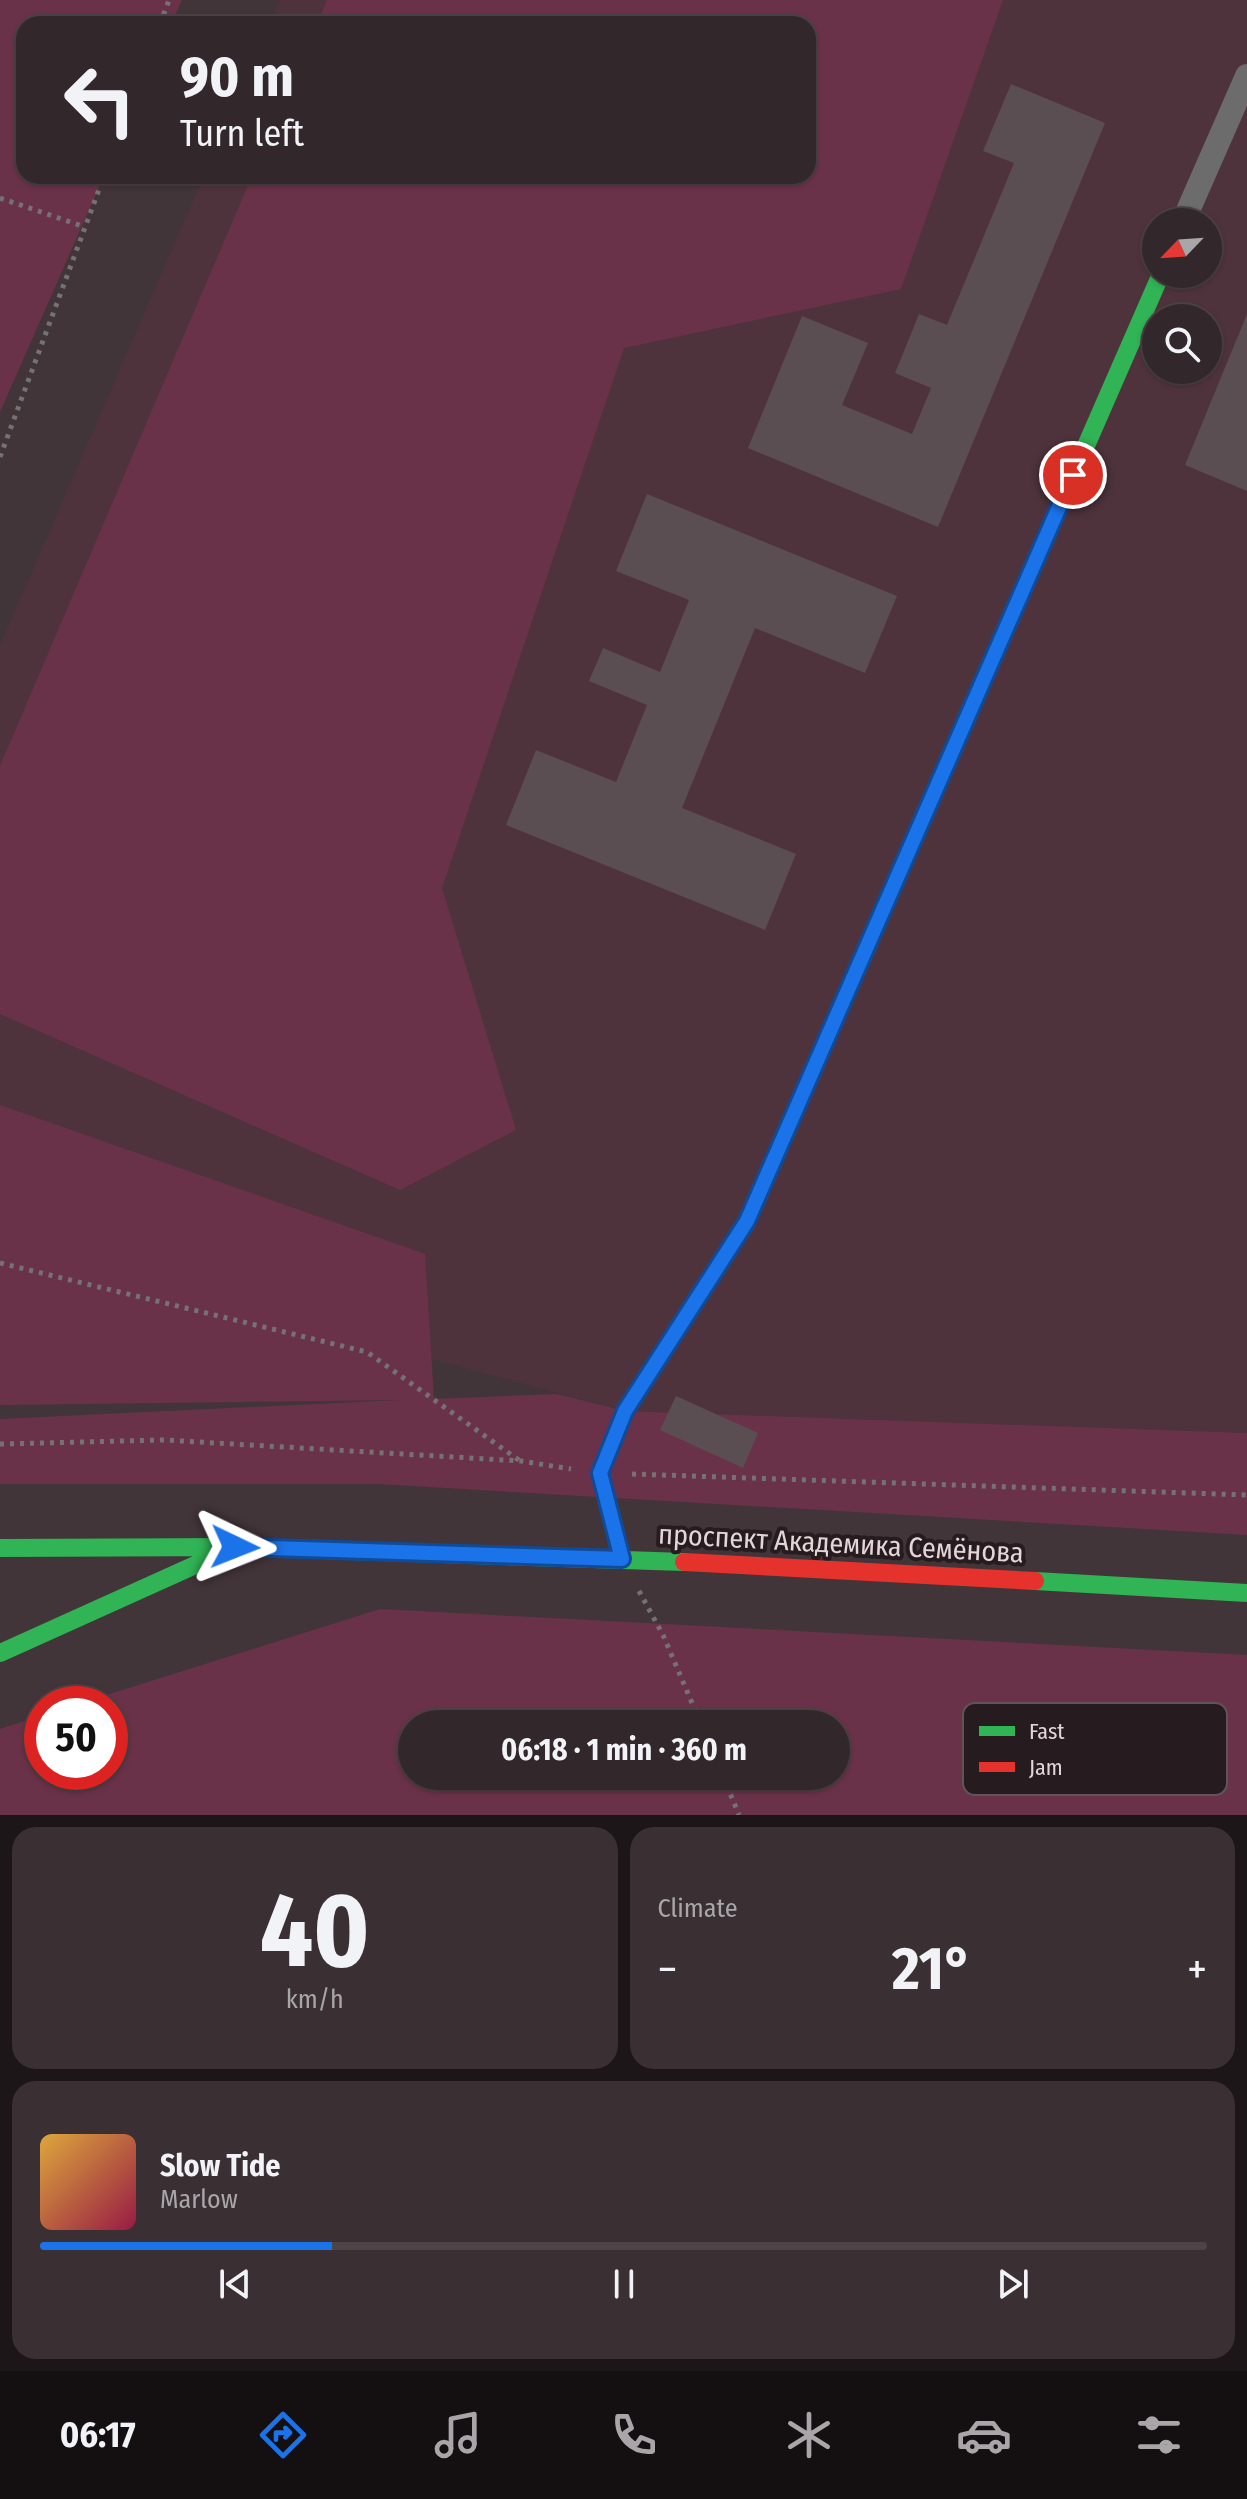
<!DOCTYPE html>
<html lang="en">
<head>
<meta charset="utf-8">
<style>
  body { margin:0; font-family:"Fira Sans Condensed",sans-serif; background:#3a3033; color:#f1f3f6; height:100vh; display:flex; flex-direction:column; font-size:30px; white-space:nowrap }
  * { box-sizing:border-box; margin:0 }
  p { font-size:26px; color:#a8a6a9 }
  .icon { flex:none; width:44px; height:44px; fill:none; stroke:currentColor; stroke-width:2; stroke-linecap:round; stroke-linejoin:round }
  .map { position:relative; height:1815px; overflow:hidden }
  .panel { display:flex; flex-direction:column; gap:12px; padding:12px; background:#1c1618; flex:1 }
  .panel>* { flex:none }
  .top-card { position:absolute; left:16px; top:16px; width:800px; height:168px; border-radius:24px; box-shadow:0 2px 6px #0004,0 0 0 2px #4d4447; background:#32282b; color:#f1f3f6; overflow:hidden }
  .needle { width:52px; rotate:245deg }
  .buttons { position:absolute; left:1142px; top:208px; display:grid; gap:16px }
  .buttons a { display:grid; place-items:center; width:80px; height:80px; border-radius:50%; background:#32282b; box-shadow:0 2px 6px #0004,0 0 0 2px #4d4447; font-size:40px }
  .speed { position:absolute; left:24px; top:1686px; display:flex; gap:16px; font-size:40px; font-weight:700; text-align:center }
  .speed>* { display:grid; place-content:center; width:104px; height:104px; border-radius:50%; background:#32282b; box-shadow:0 2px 6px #0004,0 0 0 2px #4d4447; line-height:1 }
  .speed .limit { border:12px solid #d22; background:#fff; color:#111 }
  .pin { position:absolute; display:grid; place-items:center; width:68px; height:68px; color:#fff; margin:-34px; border:4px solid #fff; border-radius:50%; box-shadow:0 2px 8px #0007 }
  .me { position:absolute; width:88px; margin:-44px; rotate:92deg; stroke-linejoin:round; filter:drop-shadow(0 0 6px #0008) }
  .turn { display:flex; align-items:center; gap:28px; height:168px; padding:0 32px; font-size:36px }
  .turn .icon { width:104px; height:104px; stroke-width:2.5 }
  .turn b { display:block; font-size:56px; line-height:68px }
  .big { font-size:60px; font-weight:700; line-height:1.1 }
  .panel .widget { flex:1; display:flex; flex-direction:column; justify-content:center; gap:12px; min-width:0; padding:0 28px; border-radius:24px; background:#3a3033 }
  .panel .dial { align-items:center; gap:0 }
  .dial b { font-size:104px; line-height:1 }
  .song { display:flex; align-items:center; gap:24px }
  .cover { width:96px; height:96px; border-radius:12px; background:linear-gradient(135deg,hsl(40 70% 55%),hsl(340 70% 35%)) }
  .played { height:8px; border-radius:4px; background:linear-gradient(90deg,#1a73e8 25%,#4d4447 25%) }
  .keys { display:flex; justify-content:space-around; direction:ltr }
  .heat { display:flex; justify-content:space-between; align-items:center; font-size:44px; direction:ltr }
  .panel .tiles { flex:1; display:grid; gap:12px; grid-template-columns:1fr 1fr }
  .widget:last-child { grid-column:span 2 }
  .trip { position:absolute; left:398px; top:1710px; width:452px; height:80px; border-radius:40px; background:#32282b; box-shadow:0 2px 6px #0004,0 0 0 2px #4d4447; font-weight:700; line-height:80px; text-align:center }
  .tabs { display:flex; height:128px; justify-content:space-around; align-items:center; background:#141011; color:#a8a6a9 }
  .tabs .icon { width:56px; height:56px }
  .tabs .on { color:#1a73e8 }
  .tabs b { font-size:36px; color:#f1f3f6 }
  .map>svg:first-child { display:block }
  .built { fill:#4f333c; fill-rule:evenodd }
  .green { fill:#6a3248; fill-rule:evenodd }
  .building { fill:#5a4e52 }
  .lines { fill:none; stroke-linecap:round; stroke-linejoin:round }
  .path { stroke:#757273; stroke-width:5; stroke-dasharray:4 6; stroke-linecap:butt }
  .street { stroke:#6b6c6b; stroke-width:24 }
  .fast { stroke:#30b455; stroke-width:18 }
  .jam { stroke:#e5322d; stroke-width:18 }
  .route-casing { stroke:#114b97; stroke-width:20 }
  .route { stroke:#1a73e8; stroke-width:14 }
  .labels { text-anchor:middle; stroke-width:8; stroke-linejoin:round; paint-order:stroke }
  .street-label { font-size:28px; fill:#e4d5d9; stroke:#261c1f }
  .key { fill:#261c1f; stroke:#5f5457; stroke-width:2 }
  .key-label { font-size:22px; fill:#e4d5d9 }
</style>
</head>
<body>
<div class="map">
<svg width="1247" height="1815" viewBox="0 0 1247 1815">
  <rect width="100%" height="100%" fill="#423539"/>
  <!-- built -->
  <path class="built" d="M280 0H1247V1433L625 1411 0 1242V646L204 176H808V24H270ZM1156 222H1208V274H1156ZM1156 318H1208V370H1156Z"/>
  <!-- green -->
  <path class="green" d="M0 0H182L171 24H24V176H104L0 412Z
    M327 0H1003L901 289 624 348 442 888 516 1130 400 1190 0 1014V766L252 176H808V24H317Z
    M0 1105 425 1254 434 1399 557 1394 625 1411 1247 1433V1535L378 1484H0V1419L399 1400 0 1405Z
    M380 1609 1247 1655V1815H0V1729L42 1715V1772H110V1704H78ZM836 1724V1776H412V1724Z"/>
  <!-- building -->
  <path class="building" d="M1011 84 1105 123 938 527 748 448 802 316 868 343 842 405 912 434 931 388 895 373 919 314 947 325 1014 163 983 151Z
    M1247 314V491L1185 465Z
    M647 494 897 596 865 673 755 628 682 808 796 854 765 930 506 825 536 750 616 782 647 705 589 681 603 648 660 672 689 600 616 571Z
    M676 1396 758 1433 743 1468 660 1430Z"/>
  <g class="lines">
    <!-- path -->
    <path class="path" d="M160 24 169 0
      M0 198 85 227
      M0 457 104 176
      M0 1263 367 1352 520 1461
      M0 1444 165 1440 521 1461 571 1469
      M632 1474 1247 1495
      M639 1591 663 1635 701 1724
      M723 1776 739 1815"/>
    <!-- street -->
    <path class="street" d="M1183 222 1247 76"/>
    <!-- fast -->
    <path class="fast" d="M1013 613 1161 274
      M0 1548 235 1547 684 1562
      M622 1559 600 1473 625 1411 747 1221 910 848
      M1035 1581 1247 1593
      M0 1653 224 1552"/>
    <!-- jam -->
    <path class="jam" d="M910 848 1013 613
      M684 1562 1035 1581"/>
  </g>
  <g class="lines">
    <!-- route casing -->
    <g class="route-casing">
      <path id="route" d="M235 1547 622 1559 600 1473 625 1411 747 1221 1073 475"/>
    </g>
    <!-- route -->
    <use href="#route" class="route"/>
  </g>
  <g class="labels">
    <!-- street labels -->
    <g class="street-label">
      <text transform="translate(841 1543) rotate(3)" y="10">проспект Академика Семёнова</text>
    </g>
  </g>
  <!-- legend -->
  <rect x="963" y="1703" width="264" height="92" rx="12" class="key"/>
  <rect x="979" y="1726" width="36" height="10" fill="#30b455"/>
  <rect x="979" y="1762" width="36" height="10" fill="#e5322d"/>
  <g class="key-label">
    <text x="1029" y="1739">Fast</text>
    <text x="1029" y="1775">Jam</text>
  </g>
</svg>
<div class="buttons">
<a><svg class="needle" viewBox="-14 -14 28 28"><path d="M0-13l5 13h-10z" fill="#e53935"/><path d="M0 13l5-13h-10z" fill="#a8a6a9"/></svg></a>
<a><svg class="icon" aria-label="search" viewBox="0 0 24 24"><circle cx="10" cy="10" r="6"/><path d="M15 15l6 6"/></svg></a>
</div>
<div class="speed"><div class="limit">50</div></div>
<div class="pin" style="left:1073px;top:475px;background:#d93025"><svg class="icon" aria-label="arrive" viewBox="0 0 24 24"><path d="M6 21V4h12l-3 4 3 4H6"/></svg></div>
<svg class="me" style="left:235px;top:1547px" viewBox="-20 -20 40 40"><path d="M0-17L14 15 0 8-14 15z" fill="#1a73e8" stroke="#fff" stroke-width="4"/></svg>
<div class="trip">06:18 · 1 min · 360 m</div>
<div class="top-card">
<div class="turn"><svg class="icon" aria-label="left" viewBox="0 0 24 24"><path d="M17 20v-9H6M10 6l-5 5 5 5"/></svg><div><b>90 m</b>Turn left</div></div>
</div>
</div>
<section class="panel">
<div class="tiles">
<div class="widget dial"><b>40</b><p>km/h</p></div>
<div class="widget"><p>Climate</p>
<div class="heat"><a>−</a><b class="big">21°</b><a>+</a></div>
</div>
<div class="widget">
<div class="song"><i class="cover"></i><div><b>Slow Tide</b><p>Marlow</p></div></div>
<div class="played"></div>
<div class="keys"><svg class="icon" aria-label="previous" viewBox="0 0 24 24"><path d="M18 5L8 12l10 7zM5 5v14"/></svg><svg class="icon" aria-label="pause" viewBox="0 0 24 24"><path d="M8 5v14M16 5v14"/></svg><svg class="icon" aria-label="next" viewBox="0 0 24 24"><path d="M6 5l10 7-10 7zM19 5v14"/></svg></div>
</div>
</div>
</section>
<nav class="tabs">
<b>06:17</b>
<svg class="icon on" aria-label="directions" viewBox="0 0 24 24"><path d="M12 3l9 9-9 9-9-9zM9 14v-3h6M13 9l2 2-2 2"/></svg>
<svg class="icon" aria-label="music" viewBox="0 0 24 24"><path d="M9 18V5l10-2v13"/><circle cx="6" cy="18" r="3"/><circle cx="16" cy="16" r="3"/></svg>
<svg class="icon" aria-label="phone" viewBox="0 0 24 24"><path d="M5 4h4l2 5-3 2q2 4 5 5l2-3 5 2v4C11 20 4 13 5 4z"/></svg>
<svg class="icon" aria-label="climate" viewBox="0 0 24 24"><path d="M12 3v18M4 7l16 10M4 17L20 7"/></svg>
<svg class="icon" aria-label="car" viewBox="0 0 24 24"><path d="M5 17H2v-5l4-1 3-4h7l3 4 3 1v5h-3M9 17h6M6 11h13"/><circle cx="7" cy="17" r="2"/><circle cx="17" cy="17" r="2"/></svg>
<svg class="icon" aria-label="filters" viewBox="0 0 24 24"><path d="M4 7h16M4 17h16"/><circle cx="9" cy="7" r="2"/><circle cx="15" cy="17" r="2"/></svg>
</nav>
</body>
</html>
